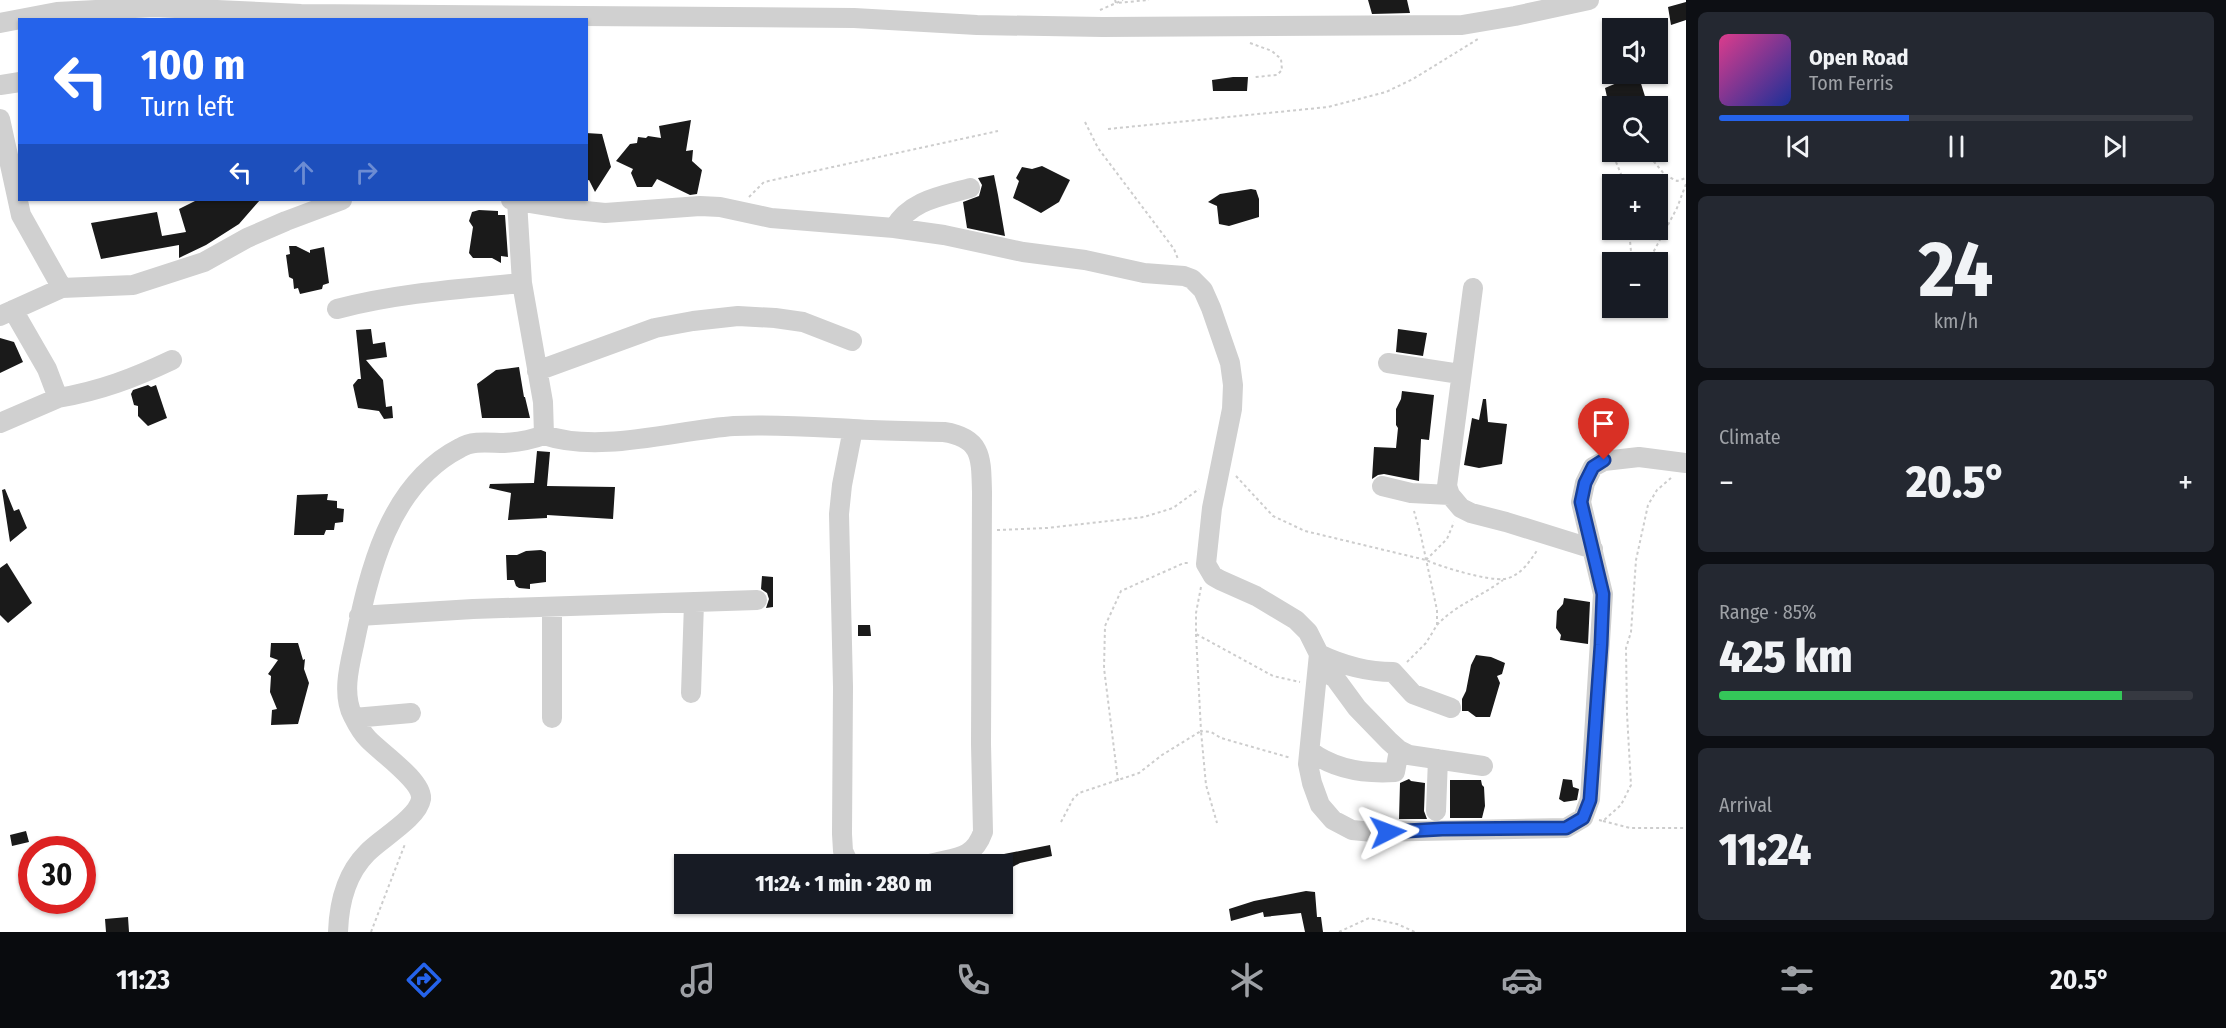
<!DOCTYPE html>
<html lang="en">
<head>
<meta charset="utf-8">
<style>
  body { margin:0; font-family:"Fira Sans Condensed",sans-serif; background:#242831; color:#f1f3f6; height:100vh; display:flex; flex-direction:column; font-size:22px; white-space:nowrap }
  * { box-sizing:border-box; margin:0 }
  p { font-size:20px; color:#9ea1a6 }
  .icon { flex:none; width:33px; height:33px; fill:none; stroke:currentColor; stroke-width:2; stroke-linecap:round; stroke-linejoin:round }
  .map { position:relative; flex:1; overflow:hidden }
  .sheet { display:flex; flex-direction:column; gap:12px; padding:12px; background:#0d0f14; width:540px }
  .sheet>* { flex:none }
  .banner { position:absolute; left:18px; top:18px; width:570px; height:183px; border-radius:0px; box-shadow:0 2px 4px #0004; background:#2563eb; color:#fff; overflow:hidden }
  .buttons { position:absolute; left:1602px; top:18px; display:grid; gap:12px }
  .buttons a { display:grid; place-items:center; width:66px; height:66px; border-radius:0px; background:#171b24; box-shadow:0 2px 4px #0004; font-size:30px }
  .speed { position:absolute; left:18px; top:836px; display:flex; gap:12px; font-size:30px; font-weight:700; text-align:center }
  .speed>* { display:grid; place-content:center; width:78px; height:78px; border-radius:50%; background:#171b24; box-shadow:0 2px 4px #0004; line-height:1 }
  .speed .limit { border:9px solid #d22; background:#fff; color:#111 }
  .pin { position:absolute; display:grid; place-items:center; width:51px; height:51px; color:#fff; margin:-62px -26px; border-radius:50% 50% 50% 0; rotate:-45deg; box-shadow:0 0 6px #0007 }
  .pin .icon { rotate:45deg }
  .me { position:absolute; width:66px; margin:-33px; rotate:87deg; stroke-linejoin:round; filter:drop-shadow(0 0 4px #0008) }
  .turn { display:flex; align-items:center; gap:21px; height:126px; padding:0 24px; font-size:27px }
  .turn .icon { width:78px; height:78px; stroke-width:2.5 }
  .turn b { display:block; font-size:42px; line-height:51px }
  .lanes { display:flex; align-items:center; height:57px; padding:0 24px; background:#0003; justify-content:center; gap:30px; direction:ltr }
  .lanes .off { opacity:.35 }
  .big { font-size:45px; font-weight:800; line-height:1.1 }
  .sheet .card { flex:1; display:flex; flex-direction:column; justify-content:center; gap:9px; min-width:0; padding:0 21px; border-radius:9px; background:#242831 }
  .sheet .dial { align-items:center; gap:0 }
  .dial b { font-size:78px; line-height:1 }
  .song { display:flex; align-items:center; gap:18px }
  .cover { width:72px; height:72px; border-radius:9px; background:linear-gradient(135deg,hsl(330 70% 55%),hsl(230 70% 35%)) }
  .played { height:6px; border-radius:3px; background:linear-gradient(90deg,#2563eb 40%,#363941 40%) }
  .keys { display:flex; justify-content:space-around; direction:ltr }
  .heat { display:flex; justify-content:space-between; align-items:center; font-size:33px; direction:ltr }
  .charge { height:9px; border-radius:4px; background:linear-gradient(90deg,#34c759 85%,#363941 0) }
  .trip { position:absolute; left:674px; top:854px; width:339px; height:60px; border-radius:0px; background:#171b24; box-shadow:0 2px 4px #0004; font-weight:800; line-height:60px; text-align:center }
  .menu { display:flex; height:96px; justify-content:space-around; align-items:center; background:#090b0e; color:#9ea1a6 }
  .menu .icon { width:42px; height:42px }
  .menu .on { color:#2563eb }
  .menu b { font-size:27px; color:#f1f3f6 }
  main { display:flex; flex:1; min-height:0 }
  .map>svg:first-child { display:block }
  .building { fill:#1a1a1a }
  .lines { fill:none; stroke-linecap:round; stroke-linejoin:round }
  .path { stroke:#cdcdcd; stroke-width:2; stroke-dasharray:3 3; stroke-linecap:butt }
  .minor { stroke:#d0d0d0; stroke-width:20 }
  .route-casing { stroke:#184099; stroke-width:15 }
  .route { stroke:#2563eb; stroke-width:10 }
</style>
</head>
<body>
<main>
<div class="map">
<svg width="1686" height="932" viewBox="0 0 1686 932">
  <rect width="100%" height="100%" fill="#fff"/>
  <!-- building -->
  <path class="building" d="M1368 0H1407L1410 13 1372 14Z
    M1686 2V20L1671 25 1668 7Z
    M1638 74 1648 106H1617L1614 97H1607L1605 88Z
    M1233 77H1248L1247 91H1213L1212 80Z
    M691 120 686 151 693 150 692 161 702 170 697 194 690 195 657 179 652 187H637L631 173 633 169 616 161 630 144 637 143 638 137 646 138 648 136 661 138 659 126Z
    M586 133 602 134 611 167 595 192 589 180 586 181Z
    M1042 166 1070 180 1059 202 1041 213 1013 198 1019 181 1016 178 1022 167 1032 169Z
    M994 175 998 195 1005 236 967 228 963 202 979 196 982 185 978 178Z
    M1251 189 1256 190 1259 199V217L1229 226 1219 224 1217 206 1208 202 1220 194Z
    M197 200H260L239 224 206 245 183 256 179 258V245L101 259 91 223 157 212 162 236 186 232 179 209Z
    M479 210 498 211V215H505L508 257 501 256V263L492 258H473L469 253 473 227 469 221 472 212Z
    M289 246H296L310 253V250L324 247 329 283 323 285 322 289 300 294 298 288 294 289 293 279 289 277 286 255 290 254Z
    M371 329 373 344 385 342 387 357 366 360 383 380 386 407 392 406 393 418 384 419 379 411 358 408 353 385 358 379H361L356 330Z
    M1398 329 1427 333 1423 356 1396 352Z
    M0 338 14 342 23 362 0 373Z
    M519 367 524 397H525L530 418H482L477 384 496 370Z
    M148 385 151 387 156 385 167 418 148 426 138 416V406L134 405 131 394 133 390Z
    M1402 391 1434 395 1429 440 1421 439 1419 481 1384 474 1378 475 1372 479 1374 447 1396 448 1398 428 1396 425V409L1401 399Z
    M1483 399H1486L1488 422 1507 424 1502 464 1479 468 1464 465 1472 418 1479 420Z
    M537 451 550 452 547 486 615 487 613 519 547 515V518L508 520 511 493 489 488 490 484 534 483Z
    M5 489 14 511 19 509 27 528 10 542 2 490Z
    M328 494 327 500 337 501V508L344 509 343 522 335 523 334 530H326L324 535H294L297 495Z
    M541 550 546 552V582L530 584V589L519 588 516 586 514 580H507L506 555H517L526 551Z
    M7 563 32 603 8 623 0 615V568Z
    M762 576 773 577V607L766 608 769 599 767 593 761 589Z
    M1564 598 1590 602 1588 644 1560 640 1561 635 1556 628 1557 611 1563 604Z
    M858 625H870L871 636H858Z
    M271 643H298L303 660 305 659 304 669 309 683 298 724 271 725 272 710 277 709 270 692 271 676 268 674 278 660 270 657Z
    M1476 655 1491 657 1505 663 1502 674 1497 676 1500 683 1490 717H1476L1468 711H1462V699L1466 691 1471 665Z
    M1409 779 1411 781 1425 783 1424 811 1427 819H1399L1400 783Z
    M1563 779 1572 780 1573 787 1579 789 1577 800 1564 802 1559 799Z
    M1450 780H1481L1482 785 1484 787 1485 806 1482 818H1450Z
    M26 831 29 842 12 846 10 835Z
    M1050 845 1052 856 1020 863 1005 871 1004 854Z
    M1306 891 1315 892 1317 917H1321L1323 932H1305L1301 913 1264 917 1263 912 1231 921 1229 909 1254 901Z
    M128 917 129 932H106L105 919Z"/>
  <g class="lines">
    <!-- path -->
    <path class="path" d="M1115 0 1116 3 1149 0
      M1100 10 1123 0
      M1250 43 1272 51 1281 59 1282 70 1277 75 1255 77
      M1612 121 1610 147 1625 184
      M1085 122 1098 148 1174 249 1178 259
      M1108 129 1328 107 1386 92 1413 79 1478 39
      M1646 152 1665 175 1677 181 1686 178
      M749 197 764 182 998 131
      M1629 230 1632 262
      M1648 262 1677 208 1686 184
      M1236 476 1273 516 1305 531 1426 560C1441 567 1488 581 1504 579 1520 577 1530 561 1538 549
      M997 530 1047 528 1144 517 1173 508 1199 489
      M1426 560 1447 539 1454 522
      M1201 587 1196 613V634L1273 676 1300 682
      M1437 625C1455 605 1482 596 1503 580
      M1196 634 1201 731 1211 732 1221 738 1291 758
      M1407 662 1426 643 1437 625V610L1421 536 1414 511
      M1118 781 1104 668 1105 626 1121 591 1184 563H1189
      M1599 820 1603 821 1621 805 1631 785 1627 714 1626 648 1631 632 1636 560 1648 505 1657 490 1671 478
      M1603 821 1630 828H1686
      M1061 822 1073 799 1079 793 1139 773 1162 755 1201 731 1206 785 1217 823
      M371 932 405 844
      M1339 932 1369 918 1397 924 1415 932"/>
    <!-- minor -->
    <path class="minor" d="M0 23 57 12 154 7 301 14 854 18 977 25 1103 27 1462 25 1515 16 1589 0
      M0 85 20 82
      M0 119 21 215 62 288
      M511 200 566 209 605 213 700 206 720 207 771 218 894 228 944 235 1023 252 1085 260 1144 273 1184 276 1192 279 1203 290 1211 308 1230 363 1233 385 1232 409 1212 508 1206 564 1213 576 1220 580 1256 596 1296 620 1308 632 1319 654 1308 764 1312 783 1320 805 1333 820 1352 830 1373 832 1566 828 1583 818 1590 799 1603 594 1581 502 1585 483 1593 467 1604 461 1639 457 1686 463
      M894 228C910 200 942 196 970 188
      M1473 288 1447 486 1450 495 1461 508 1471 513 1506 522 1593 549
      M337 309C398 293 460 289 522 283
      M13 310 47 369 58 398C100 391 134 378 172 360
      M0 316 62 288 133 285 204 262 247 238 286 221 342 200
      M1388 363 1460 374
      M537 371 655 328 693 321 738 316 775 318 803 322 852 341
      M0 423 58 398
      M544 435C600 454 676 430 734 426 773 424 814 427 853 429 883 431 914 431 944 432 983 438 981 459 982 492L981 744 983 832C973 860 955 857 930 864
      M1382 486 1411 493 1450 495
      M359 616 473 609 757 600
      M1319 654C1342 665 1366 672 1393 672L1413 694 1451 708
      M1318 667 1335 678 1357 708 1389 741 1399 750 1409 755 1483 766
      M691 693 694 603
      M354 718 411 713
      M552 718V607
      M1310 751C1335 770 1364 774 1395 772L1399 750
      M1436 811 1438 759
      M849 864 843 851 842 834 843 687 839 514 842 485 853 429
      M338 932C339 903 346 874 367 853 380 839 418 818 421 799 423 781 380 752 368 739 362 733 357 724 353 716 342 695 349 667 354 645 369 572 388 485 460 448 473 440 490 443 504 443 519 442 531 440 544 435L543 402 522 283 517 201"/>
  </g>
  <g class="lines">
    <!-- route casing -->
    <g class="route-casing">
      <path id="route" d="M1388 832 1442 829 1566 828 1583 818 1590 800 1601 645 1603 594 1581 502 1585 483 1593 467 1604 460"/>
    </g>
    <!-- route -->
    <use href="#route" class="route"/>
  </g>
</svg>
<div class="buttons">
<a><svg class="icon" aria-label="sound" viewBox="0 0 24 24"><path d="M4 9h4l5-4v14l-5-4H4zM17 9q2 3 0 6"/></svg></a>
<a><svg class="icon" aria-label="search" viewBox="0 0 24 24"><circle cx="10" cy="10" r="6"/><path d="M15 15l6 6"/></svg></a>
<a>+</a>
<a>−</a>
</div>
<div class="speed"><div class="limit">30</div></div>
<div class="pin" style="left:1604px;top:460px;background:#d93025"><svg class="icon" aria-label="arrive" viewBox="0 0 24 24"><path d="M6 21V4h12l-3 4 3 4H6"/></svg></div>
<svg class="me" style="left:1388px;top:832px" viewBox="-20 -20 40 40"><path d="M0-17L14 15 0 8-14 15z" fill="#2563eb" stroke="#fff" stroke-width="4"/></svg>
<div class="trip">11:24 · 1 min · 280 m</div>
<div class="banner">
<div class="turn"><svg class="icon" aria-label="left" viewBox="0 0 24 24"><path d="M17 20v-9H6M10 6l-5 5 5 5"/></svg><div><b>100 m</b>Turn left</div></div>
<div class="lanes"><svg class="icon" aria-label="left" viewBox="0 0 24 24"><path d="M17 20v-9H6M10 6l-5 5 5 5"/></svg><svg class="icon off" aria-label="ahead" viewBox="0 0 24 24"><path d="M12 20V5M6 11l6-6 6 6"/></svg><svg class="icon off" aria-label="right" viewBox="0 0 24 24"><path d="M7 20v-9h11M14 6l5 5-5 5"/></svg></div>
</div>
</div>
<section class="sheet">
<div class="card">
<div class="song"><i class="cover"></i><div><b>Open Road</b><p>Tom Ferris</p></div></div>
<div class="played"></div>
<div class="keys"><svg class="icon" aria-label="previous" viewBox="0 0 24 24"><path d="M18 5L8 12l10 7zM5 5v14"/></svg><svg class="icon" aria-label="pause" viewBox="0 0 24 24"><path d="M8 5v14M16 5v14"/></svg><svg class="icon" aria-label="next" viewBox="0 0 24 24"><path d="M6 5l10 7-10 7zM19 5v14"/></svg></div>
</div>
<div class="card dial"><b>24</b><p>km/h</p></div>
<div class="card"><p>Climate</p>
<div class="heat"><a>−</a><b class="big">20.5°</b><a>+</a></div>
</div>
<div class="card"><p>Range · 85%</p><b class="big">425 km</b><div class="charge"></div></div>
<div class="card"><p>Arrival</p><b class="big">11:24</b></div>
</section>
</main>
<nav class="menu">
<b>11:23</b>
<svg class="icon on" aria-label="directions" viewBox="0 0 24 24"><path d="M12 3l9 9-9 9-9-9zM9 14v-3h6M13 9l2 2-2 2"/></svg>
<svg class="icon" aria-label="music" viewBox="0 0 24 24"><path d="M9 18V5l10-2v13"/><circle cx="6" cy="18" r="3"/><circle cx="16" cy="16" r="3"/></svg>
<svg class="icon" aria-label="phone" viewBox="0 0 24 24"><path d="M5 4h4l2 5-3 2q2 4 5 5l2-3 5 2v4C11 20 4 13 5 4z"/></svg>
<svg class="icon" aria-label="climate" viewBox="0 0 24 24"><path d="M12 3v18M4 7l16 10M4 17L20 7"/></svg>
<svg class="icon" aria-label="car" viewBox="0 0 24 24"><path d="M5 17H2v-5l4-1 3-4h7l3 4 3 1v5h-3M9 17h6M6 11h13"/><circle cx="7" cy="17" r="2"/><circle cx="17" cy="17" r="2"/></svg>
<svg class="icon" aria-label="filters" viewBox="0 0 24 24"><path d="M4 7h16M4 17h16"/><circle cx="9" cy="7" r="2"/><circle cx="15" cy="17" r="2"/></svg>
<b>20.5°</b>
</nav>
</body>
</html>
